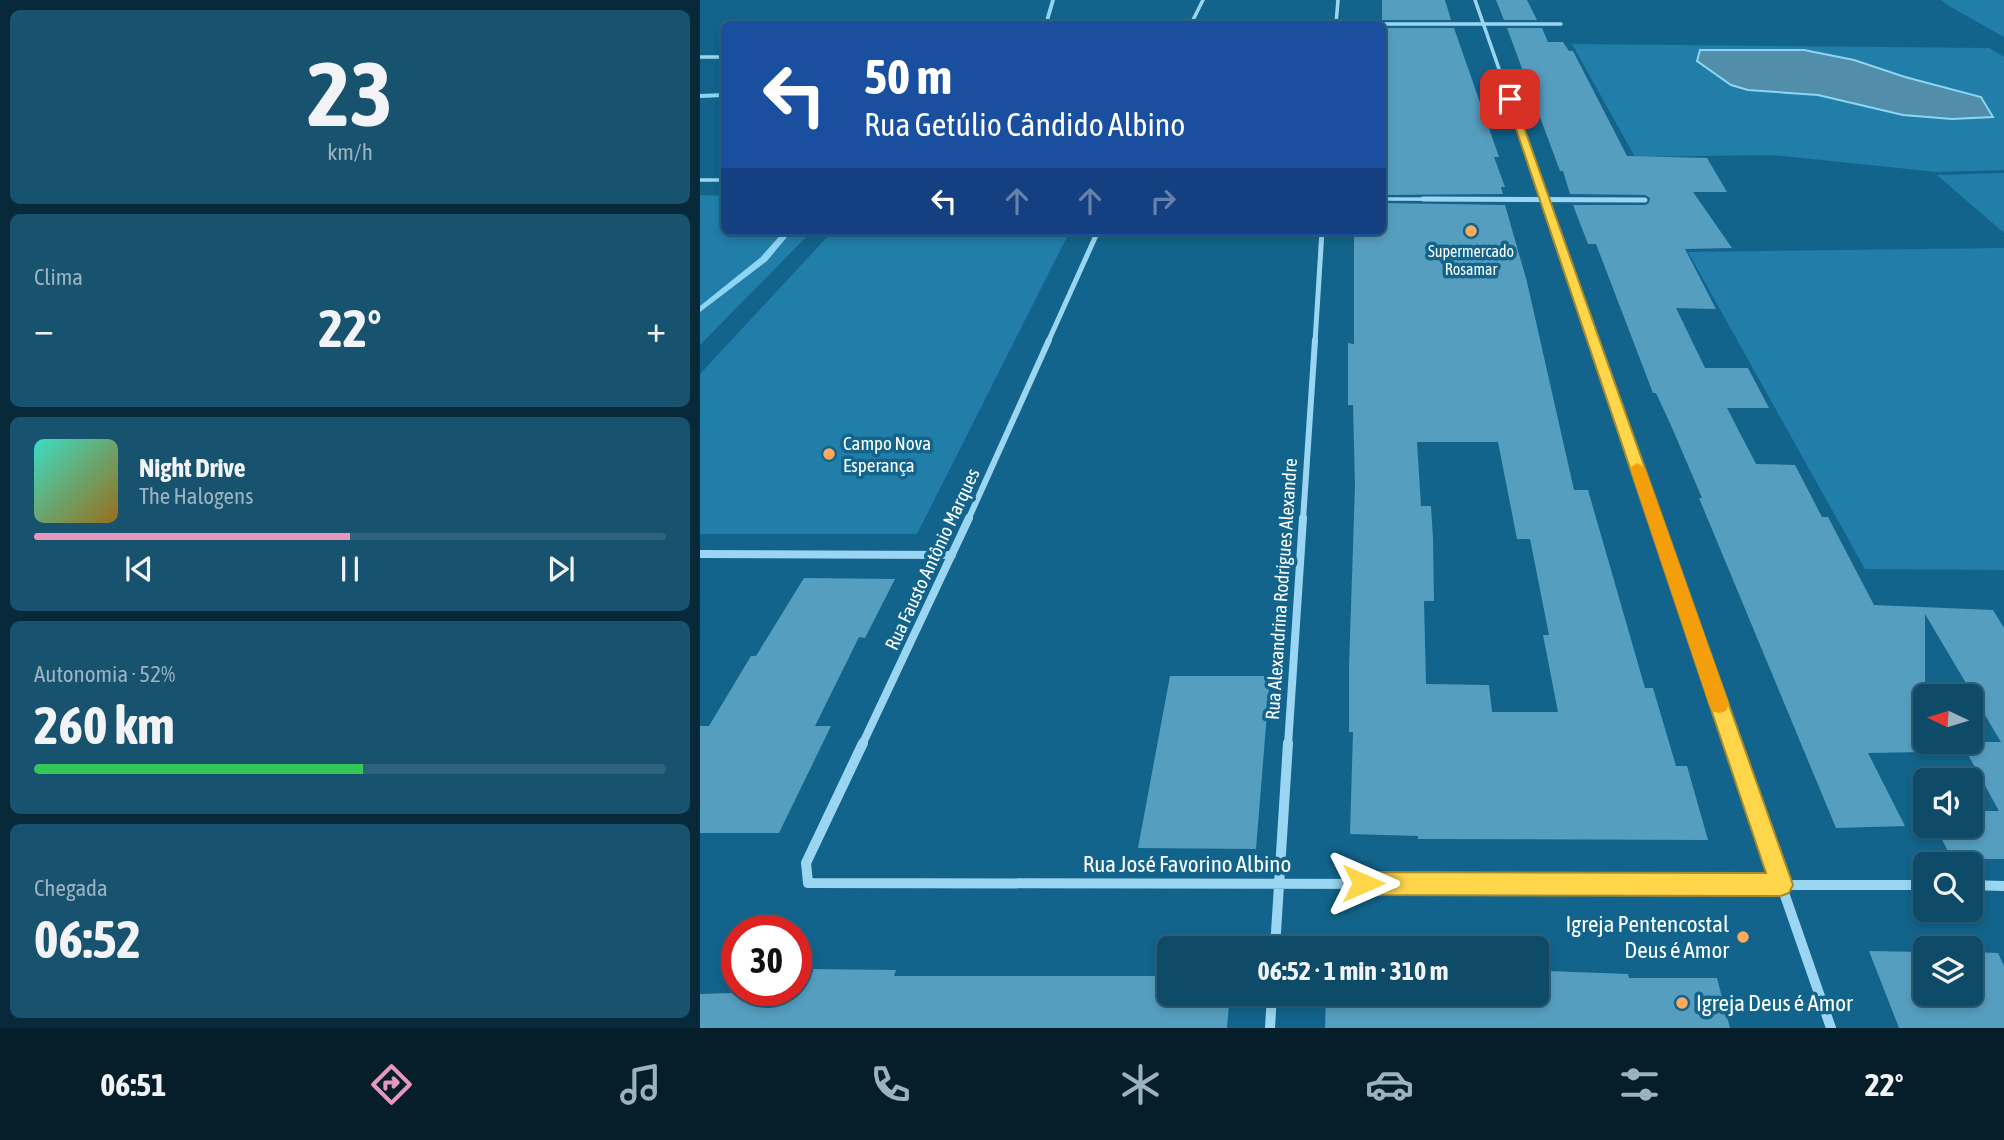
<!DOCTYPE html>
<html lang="pt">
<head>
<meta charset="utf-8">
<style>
  body { margin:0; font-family:"Asap Condensed",sans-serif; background:#17526f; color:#f1f3f6; height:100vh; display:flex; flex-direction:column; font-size:26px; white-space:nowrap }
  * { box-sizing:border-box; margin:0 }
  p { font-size:23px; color:#9bb3c0 }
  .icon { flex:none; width:38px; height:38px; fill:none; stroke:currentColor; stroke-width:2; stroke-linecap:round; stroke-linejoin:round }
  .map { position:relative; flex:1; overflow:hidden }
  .drawer { display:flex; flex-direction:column; gap:10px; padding:10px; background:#08293a; width:700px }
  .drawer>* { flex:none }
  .hud { position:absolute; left:21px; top:21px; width:665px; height:214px; border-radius:10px; box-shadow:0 4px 10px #0003,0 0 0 2px #2e637d; background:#1a4fa0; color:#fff; overflow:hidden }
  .needle { width:46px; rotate:274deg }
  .buttons { position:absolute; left:1213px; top:684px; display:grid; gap:14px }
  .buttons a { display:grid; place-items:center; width:70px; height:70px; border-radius:10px; background:#0e4b69; box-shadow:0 4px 10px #0003,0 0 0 2px #2e637d; font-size:35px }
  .speed { position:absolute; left:21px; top:915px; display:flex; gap:14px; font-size:35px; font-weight:700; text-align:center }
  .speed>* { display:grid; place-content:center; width:91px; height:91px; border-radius:50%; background:#0e4b69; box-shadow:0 4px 10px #0003,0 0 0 2px #2e637d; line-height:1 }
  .speed .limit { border:10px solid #d22; background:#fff; color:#111 }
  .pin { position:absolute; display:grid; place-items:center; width:60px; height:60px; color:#fff; margin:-30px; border-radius:14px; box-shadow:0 4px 10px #0006 }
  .me { position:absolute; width:77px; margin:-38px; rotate:90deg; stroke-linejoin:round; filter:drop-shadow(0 0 5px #0008) }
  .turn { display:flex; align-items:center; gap:24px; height:147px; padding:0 28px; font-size:32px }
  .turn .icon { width:91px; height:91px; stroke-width:2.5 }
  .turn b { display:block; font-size:49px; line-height:60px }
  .lanes { display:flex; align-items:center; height:66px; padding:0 28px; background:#0003; justify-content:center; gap:35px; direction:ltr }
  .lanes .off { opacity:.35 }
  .big { font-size:52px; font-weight:700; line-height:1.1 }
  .drawer .card { flex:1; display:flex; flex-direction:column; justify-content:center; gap:10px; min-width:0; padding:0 24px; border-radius:10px; background:#17526f }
  .drawer .dial { align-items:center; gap:0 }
  .dial b { font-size:91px; line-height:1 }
  .song { display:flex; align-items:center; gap:21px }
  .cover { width:84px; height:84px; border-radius:10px; background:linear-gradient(135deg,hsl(170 70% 55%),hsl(40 70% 35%)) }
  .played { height:7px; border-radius:4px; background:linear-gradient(90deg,#e797bd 50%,#2e637d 50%) }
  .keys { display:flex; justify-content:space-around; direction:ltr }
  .heat { display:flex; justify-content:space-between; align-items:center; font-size:38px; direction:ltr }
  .charge { height:10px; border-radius:5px; background:linear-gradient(90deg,#34c759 52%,#2e637d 0) }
  .trip { position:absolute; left:457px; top:936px; width:392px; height:70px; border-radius:10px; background:#0e4b69; box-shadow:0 4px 10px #0003,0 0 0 2px #2e637d; font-weight:700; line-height:70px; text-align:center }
  .dock { display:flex; height:112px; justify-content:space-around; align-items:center; background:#061e2a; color:#9bb3c0 }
  .dock .icon { width:49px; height:49px }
  .dock .current { color:#e797bd }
  .dock b { font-size:32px; color:#f1f3f6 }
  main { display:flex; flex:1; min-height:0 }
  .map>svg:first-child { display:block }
  .green { fill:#217ea9 }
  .water { fill:#528daa; stroke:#8cd5f5; stroke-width:2 }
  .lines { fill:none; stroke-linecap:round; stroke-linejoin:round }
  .stream { fill:#8cd5f5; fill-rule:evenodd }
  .building { fill:#569ec0; fill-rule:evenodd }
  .minor-far4 { stroke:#9ad6f1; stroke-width:3.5 }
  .minor-far3 { stroke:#9ad6f1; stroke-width:5 }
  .minor-far2 { stroke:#9ad6f1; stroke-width:6 }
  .minor-far1 { stroke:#9ad6f1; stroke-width:8 }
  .minor { stroke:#9ad6f1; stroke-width:10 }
  .route { fill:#ffd54a; stroke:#a68a30; stroke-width:2 }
  .slow { fill:#f59e0b }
  .poi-dot { fill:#ffa95a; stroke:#12648c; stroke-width:2.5 }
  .labels { text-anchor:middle; stroke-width:7; stroke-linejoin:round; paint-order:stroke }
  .far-poi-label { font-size:16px; fill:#fff; stroke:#12648c }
  .poi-label { font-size:19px; fill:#fff; stroke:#12648c; text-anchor:start }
  .street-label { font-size:19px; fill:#fff; stroke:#12648c }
  .near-street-label { font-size:23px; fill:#fff; stroke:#12648c }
  .near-poi-label { font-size:23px; fill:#fff; stroke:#12648c; text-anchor:end }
</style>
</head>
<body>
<main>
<section class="drawer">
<div class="card dial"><b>23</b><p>km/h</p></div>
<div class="card"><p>Clima</p>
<div class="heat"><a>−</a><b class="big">22°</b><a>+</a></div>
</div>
<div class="card">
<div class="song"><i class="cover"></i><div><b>Night Drive</b><p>The Halogens</p></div></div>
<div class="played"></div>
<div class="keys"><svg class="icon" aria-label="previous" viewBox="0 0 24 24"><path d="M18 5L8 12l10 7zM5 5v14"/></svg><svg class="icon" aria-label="pause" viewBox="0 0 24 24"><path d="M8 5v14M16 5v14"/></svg><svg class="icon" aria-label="next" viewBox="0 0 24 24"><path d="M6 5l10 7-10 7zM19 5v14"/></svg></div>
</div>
<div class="card"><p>Autonomia · 52%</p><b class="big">260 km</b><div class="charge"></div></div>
<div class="card"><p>Chegada</p><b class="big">06:52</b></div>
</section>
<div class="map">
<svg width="1304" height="1028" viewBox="0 0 1304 1028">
  <rect width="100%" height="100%" fill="#12648c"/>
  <!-- green -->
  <path class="green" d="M1241 0H1304V37L1249 6Z
    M872 44 1289 48 1304 57V170L1237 172 1072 155 935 157Z
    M1304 173V233L1237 175Z
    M0 195 24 196V231H112L0 345Z
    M129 235H368L217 534H0V374Z
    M1304 248V570L1165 569 988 252Z"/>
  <!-- water -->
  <path class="water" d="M1000 50H1104L1154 60 1205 77 1281 97 1293 117 1252 119 1203 115 1118 95 1048 90 1031 85 997 61Z"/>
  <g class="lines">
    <!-- stream -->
    <path class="stream" d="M351 0H355L348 24H344Z
      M24 93V97L0 98V94Z
      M84 231H92L67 261 0 312V306L61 257Z"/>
  </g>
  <!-- building -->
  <path class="building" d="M682 0H745L751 20H682Z
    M796 0H827L837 20H804Z
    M682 28H754L799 157H794L805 187H801L803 194 682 195Z
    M807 28H842L848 42H863L869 51H873L927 156 1007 158 1027 192H993L1032 248 985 249 1016 309 976 308 1005 368H1048L1069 408H1027L1056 464 1095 465 1122 517H1128L1174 605 1293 610 1304 628V859H1252L1235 826H1270V811H1299L1261 742H1301L1225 614V752L1168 753 1205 826 1136 828 999 498H1002L973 430 956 393H953L896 244H888L873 205H945L949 203 950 198 945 195 870 194 863 171H860Z
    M682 203 805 205 827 282 874 490H888L945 688H953L976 766H987L1008 840 718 839V836L650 834 653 732H649V668L655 486 653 405H648V343L654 344V231H682ZM717 442H798L817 539H830L849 635H843L858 712H792L789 685 726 684 724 601H734L733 539 731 506H721Z
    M104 578 195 579 165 638 159 637 115 726H131L79 833H0V726H9L51 656H56Z
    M470 676H570L556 849 438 848Z
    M1169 951 1225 952V994H1270V952L1298 953 1304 966V1028H1199Z
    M107 969 196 970 194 976H469V994H530L527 1028H0V994L98 991Z
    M847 971 928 974 929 978H1017L1030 1028H625L626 994H850Z"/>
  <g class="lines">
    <!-- minor-far4 -->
    <path class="minor-far4" d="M775 0 845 201
      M491 24 503 0
      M636 24 638 0
      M647 24H861
      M0 57H24
      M0 180H24
      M682 199 945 200"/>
    <!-- minor-far3 -->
    <path class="minor-far3" d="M723 199 945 200
      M844 199 893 342
      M348 342 398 231
      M615 342 622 231"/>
    <!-- minor-far2 -->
    <path class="minor-far2" d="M893 340 955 520
      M268 520 349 340
      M603 520 615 340"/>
    <!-- minor-far1 -->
    <path class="minor-far1" d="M954 518 1033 745
      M0 554 252 555
      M162 745 269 518
      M588 745 603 518"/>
    <!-- minor -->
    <path class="minor" d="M163 743 106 863 108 883 1225 885
      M1032 743 1131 1028
      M1270 885 1304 886
      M575 948 588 743
      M570 1028 572 994"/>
  </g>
  <!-- route -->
  <path class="route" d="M810 97 814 99 1093 885 1089 893 1081 896 663 895 655 891 652 883 655 875 663 872 1066 873 806 99Z"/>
  <!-- slow -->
  <path class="slow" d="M937 463 945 468 1029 704 1026 711 1019 713 1012 711 1009 704 930 468Z"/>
  <!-- markers -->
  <g class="poi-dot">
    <circle cx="771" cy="231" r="7"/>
    <circle cx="129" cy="454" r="7"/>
    <circle cx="1043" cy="937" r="7"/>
    <circle cx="982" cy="1003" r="7"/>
  </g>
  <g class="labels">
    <!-- far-poi labels -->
    <g class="far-poi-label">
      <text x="771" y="257">Supermercado<tspan x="771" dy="18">Rosamar</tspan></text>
    </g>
    <!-- poi labels -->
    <g class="poi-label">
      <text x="143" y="450">Campo Nova<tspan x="143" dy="22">Esperança</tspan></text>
    </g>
    <!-- street labels -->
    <g class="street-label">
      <text transform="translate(232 559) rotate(-65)" y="7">Rua Fausto Antônio Marques</text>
      <text transform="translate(581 589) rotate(-86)" y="7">Rua Alexandrina Rodrigues Alexandre</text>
    </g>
    <!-- near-street labels -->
    <g class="near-street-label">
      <text x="487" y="872">Rua José Favorino Albino</text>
    </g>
    <!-- near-poi labels -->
    <g class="near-poi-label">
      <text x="1029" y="932">Igreja Pentencostal<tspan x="1029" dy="26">Deus é Amor</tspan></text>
      <text x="996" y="1011" text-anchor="start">Igreja Deus é Amor</text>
    </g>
  </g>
</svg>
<div class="buttons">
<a><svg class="needle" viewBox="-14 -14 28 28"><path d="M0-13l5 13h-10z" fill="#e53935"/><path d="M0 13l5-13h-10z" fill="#9bb3c0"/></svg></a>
<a><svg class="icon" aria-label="sound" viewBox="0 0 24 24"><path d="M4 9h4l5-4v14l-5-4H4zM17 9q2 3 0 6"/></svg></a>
<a><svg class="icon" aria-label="search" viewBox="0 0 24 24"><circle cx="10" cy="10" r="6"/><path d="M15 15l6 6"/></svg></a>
<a><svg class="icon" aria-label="layers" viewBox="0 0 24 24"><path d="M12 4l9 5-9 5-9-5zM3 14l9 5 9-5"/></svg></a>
</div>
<div class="speed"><div class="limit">30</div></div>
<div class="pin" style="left:810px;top:99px;background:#d93025"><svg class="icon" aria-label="arrive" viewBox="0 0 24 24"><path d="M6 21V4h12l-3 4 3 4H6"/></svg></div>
<svg class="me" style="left:663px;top:883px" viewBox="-20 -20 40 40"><path d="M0-17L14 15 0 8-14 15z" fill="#ffd54a" stroke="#fff" stroke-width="4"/></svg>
<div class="trip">06:52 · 1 min · 310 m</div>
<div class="hud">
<div class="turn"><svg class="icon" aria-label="left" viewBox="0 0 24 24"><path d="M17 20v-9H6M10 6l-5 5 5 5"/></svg><div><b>50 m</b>Rua Getúlio Cândido Albino</div></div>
<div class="lanes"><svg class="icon" aria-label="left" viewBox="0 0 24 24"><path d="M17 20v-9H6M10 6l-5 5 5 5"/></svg><svg class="icon off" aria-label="ahead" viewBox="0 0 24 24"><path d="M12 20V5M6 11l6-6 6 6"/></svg><svg class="icon off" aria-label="ahead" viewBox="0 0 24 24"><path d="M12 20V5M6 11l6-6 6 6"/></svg><svg class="icon off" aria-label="right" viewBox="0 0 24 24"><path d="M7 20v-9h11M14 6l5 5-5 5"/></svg></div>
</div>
</div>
</main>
<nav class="dock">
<b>06:51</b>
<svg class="icon current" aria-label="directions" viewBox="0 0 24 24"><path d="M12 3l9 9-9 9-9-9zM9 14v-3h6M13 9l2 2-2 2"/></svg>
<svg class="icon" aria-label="music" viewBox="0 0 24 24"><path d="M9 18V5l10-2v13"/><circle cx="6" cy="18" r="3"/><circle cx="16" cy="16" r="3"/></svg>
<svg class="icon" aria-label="phone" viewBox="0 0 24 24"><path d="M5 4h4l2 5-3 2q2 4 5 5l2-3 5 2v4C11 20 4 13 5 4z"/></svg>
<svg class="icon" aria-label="climate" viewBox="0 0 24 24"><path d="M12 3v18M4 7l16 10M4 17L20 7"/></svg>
<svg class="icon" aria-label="car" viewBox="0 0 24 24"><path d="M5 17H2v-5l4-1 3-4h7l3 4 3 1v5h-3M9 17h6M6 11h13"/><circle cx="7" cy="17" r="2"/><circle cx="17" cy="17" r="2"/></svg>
<svg class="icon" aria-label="filters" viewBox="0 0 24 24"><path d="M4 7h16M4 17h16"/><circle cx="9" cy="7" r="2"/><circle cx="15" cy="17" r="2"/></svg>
<b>22°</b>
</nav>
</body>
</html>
